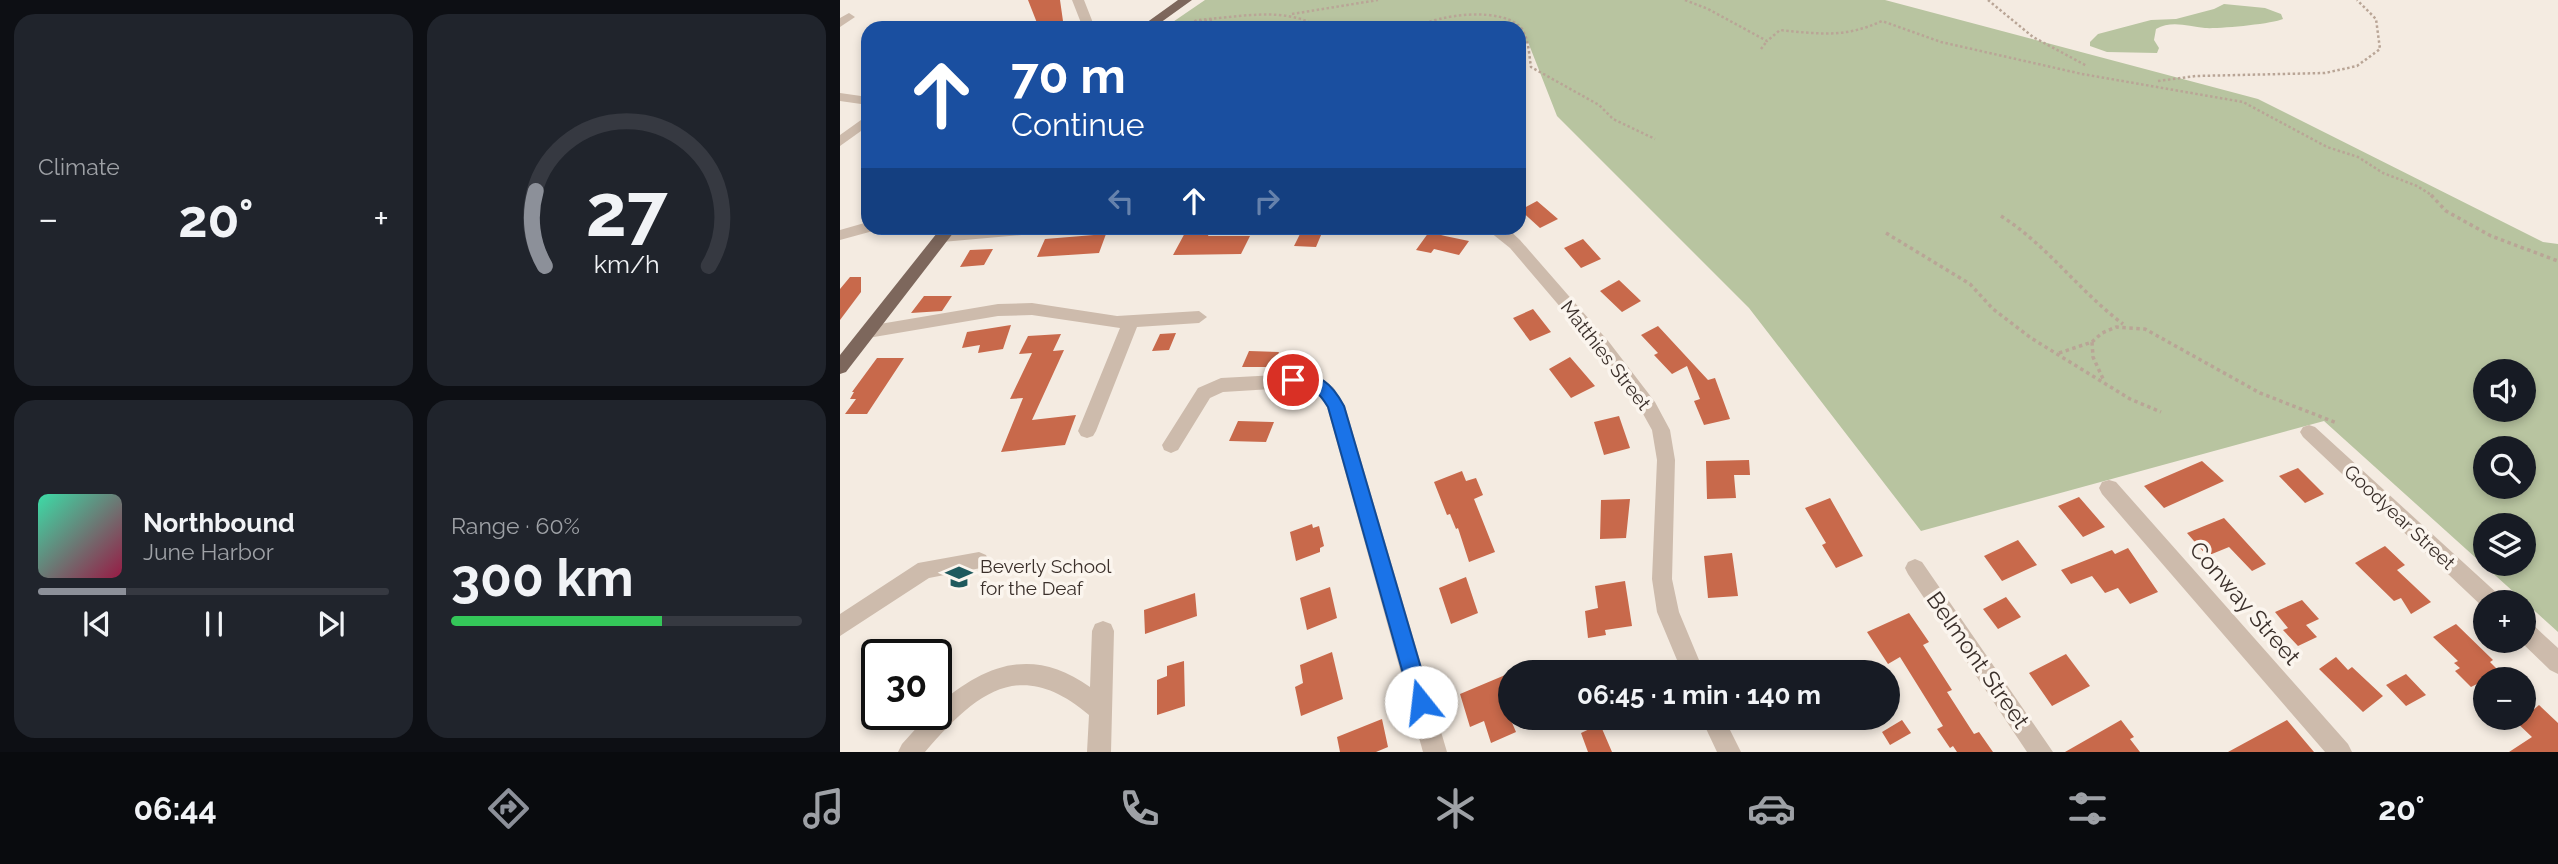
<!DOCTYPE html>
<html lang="en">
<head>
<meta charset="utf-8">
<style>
  body { margin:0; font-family:Raleway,sans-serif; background:#20242c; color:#f1f3f6; height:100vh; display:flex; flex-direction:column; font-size:26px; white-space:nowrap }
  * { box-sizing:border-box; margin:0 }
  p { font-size:23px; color:#9ea1a6 }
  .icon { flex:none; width:38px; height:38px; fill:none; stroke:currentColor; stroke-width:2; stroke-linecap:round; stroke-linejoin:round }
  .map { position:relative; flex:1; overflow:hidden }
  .panel { display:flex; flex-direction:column; gap:14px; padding:14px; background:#0d0f14; width:840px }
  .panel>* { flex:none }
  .banner { position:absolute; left:21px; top:21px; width:665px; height:214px; border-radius:21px; box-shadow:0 4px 10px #0003; background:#1a4fa0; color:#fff; overflow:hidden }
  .tools { position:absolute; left:1633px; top:359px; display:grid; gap:14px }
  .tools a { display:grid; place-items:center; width:63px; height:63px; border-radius:50%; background:#171b24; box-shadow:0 4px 10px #0003; font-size:35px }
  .speed { position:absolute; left:21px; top:639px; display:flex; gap:14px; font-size:35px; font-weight:700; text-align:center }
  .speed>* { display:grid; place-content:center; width:91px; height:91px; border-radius:50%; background:#171b24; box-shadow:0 4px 10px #0003; line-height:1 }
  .speed .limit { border:4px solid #111; border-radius:10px; background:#fff; color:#111 }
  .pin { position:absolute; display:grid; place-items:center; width:60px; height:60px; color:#fff; margin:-30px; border:4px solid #fff; border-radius:50%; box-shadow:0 2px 7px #0007 }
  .me { position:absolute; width:77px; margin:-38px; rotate:344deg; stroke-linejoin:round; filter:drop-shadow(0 0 5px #0008) }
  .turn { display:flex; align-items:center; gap:24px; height:147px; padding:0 35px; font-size:32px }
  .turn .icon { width:91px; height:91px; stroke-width:2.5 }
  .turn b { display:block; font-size:49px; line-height:60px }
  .lanes { display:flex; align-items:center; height:66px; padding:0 35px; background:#0003; justify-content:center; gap:35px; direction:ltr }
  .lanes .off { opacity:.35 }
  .big { font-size:52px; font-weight:700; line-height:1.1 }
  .panel .tile { flex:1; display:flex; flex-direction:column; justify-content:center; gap:10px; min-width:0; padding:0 24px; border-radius:21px; background:#20242c }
  .panel .dial { align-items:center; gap:0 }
  .dial svg { height:182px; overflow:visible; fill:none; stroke:#363941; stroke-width:7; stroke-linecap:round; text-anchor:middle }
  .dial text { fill:#f1f3f6; stroke:none }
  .song { display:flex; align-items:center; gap:21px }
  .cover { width:84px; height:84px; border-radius:10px; background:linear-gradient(135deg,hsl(160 70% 55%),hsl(340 70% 35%)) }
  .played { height:7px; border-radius:4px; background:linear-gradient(90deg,#8c9099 25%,#363941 25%) }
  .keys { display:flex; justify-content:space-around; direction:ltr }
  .heat { display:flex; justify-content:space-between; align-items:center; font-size:38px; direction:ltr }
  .charge { height:10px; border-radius:5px; background:linear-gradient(90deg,#34c759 60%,#363941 0) }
  .panel .tiles { flex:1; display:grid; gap:14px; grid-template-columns:repeat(2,1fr) }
  .trip { position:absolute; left:658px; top:660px; width:402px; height:70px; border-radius:35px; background:#171b24; box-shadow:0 4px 10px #0003; font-weight:700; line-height:70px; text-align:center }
  .tabs { display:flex; height:112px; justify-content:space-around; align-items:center; background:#090b0e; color:#9ea1a6 }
  .tabs .icon { width:49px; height:49px }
  .tabs .current { color:#8c9099 }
  .tabs b { font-size:32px; color:#f1f3f6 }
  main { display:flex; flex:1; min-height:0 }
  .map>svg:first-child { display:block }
  .green { fill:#b8c4a0; fill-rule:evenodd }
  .building { fill:#c8694b }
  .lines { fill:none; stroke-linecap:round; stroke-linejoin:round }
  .path-far1 { stroke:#b9a596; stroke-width:2.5; stroke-dasharray:2.5 2.5; stroke-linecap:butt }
  .path { stroke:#b9a596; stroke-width:3.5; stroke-dasharray:3.5 3.5; stroke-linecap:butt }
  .minor { fill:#cdbbac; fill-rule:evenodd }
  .major { fill:#7d675c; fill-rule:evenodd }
  .route { fill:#1a73e8; stroke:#114b97; stroke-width:2 }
  .labels { text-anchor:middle; stroke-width:7; stroke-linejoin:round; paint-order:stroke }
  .street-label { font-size:19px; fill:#3b302b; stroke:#fbf5ee }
  .poi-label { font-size:19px; fill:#3b302b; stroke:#fbf5ee; text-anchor:start }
  .near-street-label { font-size:23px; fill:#3b302b; stroke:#fbf5ee }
</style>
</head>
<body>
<main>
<section class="panel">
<div class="tiles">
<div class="tile"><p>Climate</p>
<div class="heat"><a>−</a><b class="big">20°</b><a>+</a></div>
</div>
<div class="tile dial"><svg viewBox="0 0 100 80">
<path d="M14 69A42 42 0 1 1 86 69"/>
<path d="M14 69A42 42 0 0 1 10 36" stroke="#8c9099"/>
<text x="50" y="56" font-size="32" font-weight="700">27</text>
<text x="50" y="72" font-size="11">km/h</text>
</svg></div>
<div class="tile">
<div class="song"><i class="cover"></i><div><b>Northbound</b><p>June Harbor</p></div></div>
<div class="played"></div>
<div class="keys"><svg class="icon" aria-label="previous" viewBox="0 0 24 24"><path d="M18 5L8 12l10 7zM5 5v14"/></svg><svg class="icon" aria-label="pause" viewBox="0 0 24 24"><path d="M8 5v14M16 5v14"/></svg><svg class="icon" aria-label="next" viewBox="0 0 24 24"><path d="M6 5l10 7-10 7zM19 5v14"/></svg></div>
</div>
<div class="tile"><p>Range · 60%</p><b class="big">300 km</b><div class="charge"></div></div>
</div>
</section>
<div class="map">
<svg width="1718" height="752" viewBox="0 0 1718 752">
  <rect width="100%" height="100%" fill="#f4ebe1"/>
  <!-- green -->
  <path class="green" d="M365 0H1045L1418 99 1703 242 1718 244V632L1484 421 1081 531 909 308 717 116 688 42 679 43V28H324ZM1645 371H1684V410H1645ZM1684 448V486H1645V448ZM1684 525V564H1645V525Z
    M1384 4 1425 8 1441 14 1443 19C1432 24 1378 29 1365 28 1348 26 1331 20 1316 29L1314 40 1319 48 1317 53 1267 52 1250 46V42L1258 34 1311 20 1336 19 1374 9Z"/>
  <!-- building -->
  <path class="building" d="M188 0H220L224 28H199Z
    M697 201 718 219 700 228 680 210Z
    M463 228H484L476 247 454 246Z
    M346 231H370L368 236H410L401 254 333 255Z
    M589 232 605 236 629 241 619 255 594 249 591 253 576 250Z
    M266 234 259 253 197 257 205 239Z
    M743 239 761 259 741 268 724 248Z
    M153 249 144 265 120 267 130 250Z
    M10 277H21V292L0 320V289Z
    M779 280 801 301 782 312 760 291Z
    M84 296H112L102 311 71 313Z
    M693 309 711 332 690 341 673 318Z
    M171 325 163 349 138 353 140 345 122 348 127 332Z
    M818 326 868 380 875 378 890 419 864 425 854 401 860 399 847 366 832 374 814 355 818 353 801 335Z
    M336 333 329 350 312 351 320 334Z
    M221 334 213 351 224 350 192 420 236 415 225 445 161 452 183 398 170 399 192 353 179 354 188 336Z
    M409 351 439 352 433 367H402Z
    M730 357 755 386 731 398 709 369Z
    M37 358H64L27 414H5L16 399H10L14 392H12Z
    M779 416 790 448 764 455 754 422Z
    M398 421 434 422 426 442 389 441Z
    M909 460 910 475H894L896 498 867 499 866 461Z
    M1362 461 1384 481 1324 508 1304 486Z
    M1458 468 1484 494 1465 503 1439 476Z
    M622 471 626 481 636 478 643 495 634 499 655 552 629 562 618 528 616 529 610 514 607 515 594 482Z
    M1239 497 1265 527 1243 537 1218 506Z
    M990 498 1023 556 996 568 982 545 986 543 965 508Z
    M790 499 786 538 760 539 761 500Z
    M1384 518 1426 564 1412 571 1389 547 1367 556 1347 533Z
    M472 524 473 528 479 526 484 546 480 548V552L456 561 450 532Z
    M1178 540 1197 565 1162 581 1144 556Z
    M1545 546 1565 565 1557 570 1591 602 1571 614 1561 598 1554 601 1515 563Z
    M1288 548 1318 592 1290 604 1278 588 1265 593 1252 576 1231 584 1221 570 1272 550 1275 554Z
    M892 553 898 596 868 598 864 556Z
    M626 577 638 613 611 624 599 588Z
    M785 581 792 626 765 630 766 635 748 638 745 611 758 608 755 586Z
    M490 587 497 618 467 630 460 598Z
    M355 593 357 616 305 634 304 610Z
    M1166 597 1181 617 1158 629 1143 609Z
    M1462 600 1479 619 1466 625 1477 637 1458 646 1443 630 1448 628 1435 612Z
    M1069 613 1089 642 1083 645 1112 690 1107 692 1134 734 1139 732 1153 752H1117L1113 746 1110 748 1097 729 1103 726 1060 657 1048 664 1027 632Z
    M1616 624 1653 660 1650 662 1662 674 1654 679H1645L1642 686 1639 683 1631 687 1615 671 1620 668 1614 663 1618 661 1593 637Z
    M492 652 503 699 461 716 455 687 463 683 460 665Z
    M1226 654 1250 686 1212 706 1189 673Z
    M1496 657 1508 670 1512 667 1543 696 1523 712 1479 669Z
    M344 661 345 706 317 715V680L327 676V666Z
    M670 673V718L676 732 651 743 644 721 630 727 620 694Z
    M1566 674 1586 695 1566 706 1546 685Z
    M1699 705 1718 723V752H1669L1692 737 1672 718H1684Z
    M542 719 548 747 536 752H500L497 737Z
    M1062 720 1071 733 1050 745 1042 732Z
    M1281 720 1294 737 1290 739 1300 752H1225Z
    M1447 720 1474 752H1388Z
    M760 724 772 752H748L741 733Z"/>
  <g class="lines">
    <!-- path-far1 -->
    <path class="path-far1" d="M845 0 868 9 927 41 940 30C979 34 1005 38 1042 21L1101 42 1242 74 1403 102 1487 147 1518 157 1543 173 1577 186 1593 196
      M1148 0 1193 37 1247 66
      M452 14 538 0
      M372 20 351 23 357 20C395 18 446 5 480 28
      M576 28C597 14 665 6 682 29 689 40 689 55 691 67L759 105 773 119 815 139
      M921 49 927 41
      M1318 81 1356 76 1485 73 1517 66 1540 49 1536 19 1517 0"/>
    <!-- path -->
    <path class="path" d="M1591 195 1606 211 1651 236 1718 261
      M1161 216C1207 245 1239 291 1283 324
      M1046 233 1130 284 1153 309 1191 338 1290 399 1321 412
      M1252 342 1262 333 1276 327 1305 329 1420 393 1497 423
      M1219 353 1252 342 1253 357 1264 381"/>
    <!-- minor -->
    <path class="minor" d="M232 0H244L255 28H243Z
      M9 13 15 17 0 27V18Z
      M0 93 28 97V105L0 101Z
      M28 115V126L0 146V135Z
      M28 222V228H35L33 231 0 240V230Z
      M152 228H213L205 233 102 242 94 237 102 232Z
      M645 228H667L680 240 769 342 815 402 830 430 835 460 832 579 839 612 864 672H842L817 612 812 579 817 460 812 430 802 412 757 350 670 248Z
      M192 303 277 316 359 311 367 317 359 323 297 327 256 431 253 436 247 438 241 436 238 431 280 328 192 315 158 316 28 338 20 332 28 326 158 304Z
      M471 373 493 387 505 406 607 752H583L487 407 481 397 468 387 383 392 370 398 338 450 331 453 324 450 322 445 358 388 381 378Z
      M1469 425 1475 427 1659 595 1663 602H1645V609L1463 437 1460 432 1463 427Z
      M1269 480 1276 482 1508 744 1512 752H1485L1262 494 1259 488 1262 482Z
      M139 552 146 555 149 561 146 567 89 578 0 636V614L78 563Z
      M1075 559 1082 562 1213 752H1187L1068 574 1065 568 1068 562Z
      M263 621 271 624 274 631 271 752H247L249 715C180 656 136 693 85 752H58L62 744 89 714H96V707C144 664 193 646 250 687L252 631 255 624Z
      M1684 621 1692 624 1718 648V674L1710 670 1679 640H1684Z
      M861 718H884L901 752H877Z"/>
    <!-- major -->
    <path class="major" d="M338 0H352L313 28H299Z
      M101 228H117L6 372 0 374V355Z"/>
  </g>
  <!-- route -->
  <path class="route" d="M453 373C480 374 491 382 504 406L591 702 588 709 581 712 574 709 571 702 488 407C474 384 470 391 447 384L445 380 447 375Z"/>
  <!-- icons -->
  <defs>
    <g id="school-bare" transform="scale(2.1)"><path d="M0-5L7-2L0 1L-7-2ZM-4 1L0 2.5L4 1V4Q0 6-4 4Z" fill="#1f5a5e" stroke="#fbf5ee" stroke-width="2.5" paint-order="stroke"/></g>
  </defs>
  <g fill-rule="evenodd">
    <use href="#school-bare" x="119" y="577"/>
  </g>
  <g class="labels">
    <!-- street labels -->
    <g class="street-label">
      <text transform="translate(766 355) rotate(52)" y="7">Matthies Street</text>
      <text transform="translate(1560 517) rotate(43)" y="7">Goodyear Street</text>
    </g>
    <!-- poi labels -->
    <g class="poi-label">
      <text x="140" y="573">Beverly School<tspan x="140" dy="22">for the Deaf</tspan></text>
    </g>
    <!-- near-street labels -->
    <g class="near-street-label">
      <text transform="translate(1405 603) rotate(49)" y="8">Conway Street</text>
      <text transform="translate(1138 660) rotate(55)" y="8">Belmont Street</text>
    </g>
  </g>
</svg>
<div class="tools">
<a><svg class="icon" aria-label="sound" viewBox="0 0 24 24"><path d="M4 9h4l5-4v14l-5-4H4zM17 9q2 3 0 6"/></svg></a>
<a><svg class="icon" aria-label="search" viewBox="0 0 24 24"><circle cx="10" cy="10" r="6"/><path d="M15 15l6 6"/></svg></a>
<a><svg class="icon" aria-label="layers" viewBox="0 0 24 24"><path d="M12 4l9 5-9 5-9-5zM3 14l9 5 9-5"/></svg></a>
<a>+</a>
<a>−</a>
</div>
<div class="speed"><div class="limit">30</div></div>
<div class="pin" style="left:453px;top:380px;background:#d93025"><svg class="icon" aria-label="arrive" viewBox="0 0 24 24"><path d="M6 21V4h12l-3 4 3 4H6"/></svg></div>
<svg class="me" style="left:581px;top:702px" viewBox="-20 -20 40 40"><circle r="19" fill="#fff"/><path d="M0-13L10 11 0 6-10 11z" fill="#1a73e8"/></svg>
<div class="trip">06:45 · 1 min · 140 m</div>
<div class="banner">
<div class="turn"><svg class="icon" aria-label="ahead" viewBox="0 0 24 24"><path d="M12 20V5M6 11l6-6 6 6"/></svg><div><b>70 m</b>Continue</div></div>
<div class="lanes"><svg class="icon off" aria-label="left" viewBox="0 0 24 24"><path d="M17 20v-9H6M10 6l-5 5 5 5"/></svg><svg class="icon" aria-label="ahead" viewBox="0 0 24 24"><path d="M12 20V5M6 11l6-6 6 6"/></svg><svg class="icon off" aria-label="right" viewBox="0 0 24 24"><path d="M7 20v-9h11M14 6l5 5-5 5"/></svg></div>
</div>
</div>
</main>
<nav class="tabs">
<b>06:44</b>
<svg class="icon current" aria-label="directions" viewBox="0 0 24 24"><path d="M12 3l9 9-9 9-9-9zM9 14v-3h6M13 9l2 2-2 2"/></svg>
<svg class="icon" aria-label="music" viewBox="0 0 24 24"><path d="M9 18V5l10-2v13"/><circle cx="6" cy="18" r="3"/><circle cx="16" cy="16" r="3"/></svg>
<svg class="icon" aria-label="phone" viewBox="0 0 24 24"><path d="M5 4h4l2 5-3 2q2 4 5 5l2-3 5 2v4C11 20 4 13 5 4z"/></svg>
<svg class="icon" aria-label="climate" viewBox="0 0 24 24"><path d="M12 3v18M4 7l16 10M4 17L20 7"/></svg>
<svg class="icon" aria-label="car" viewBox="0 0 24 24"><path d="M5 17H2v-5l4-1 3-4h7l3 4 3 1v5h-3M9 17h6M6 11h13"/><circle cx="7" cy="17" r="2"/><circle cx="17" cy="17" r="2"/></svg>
<svg class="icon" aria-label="filters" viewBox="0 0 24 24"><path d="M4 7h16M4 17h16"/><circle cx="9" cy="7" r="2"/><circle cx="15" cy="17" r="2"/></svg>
<b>20°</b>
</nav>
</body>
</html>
